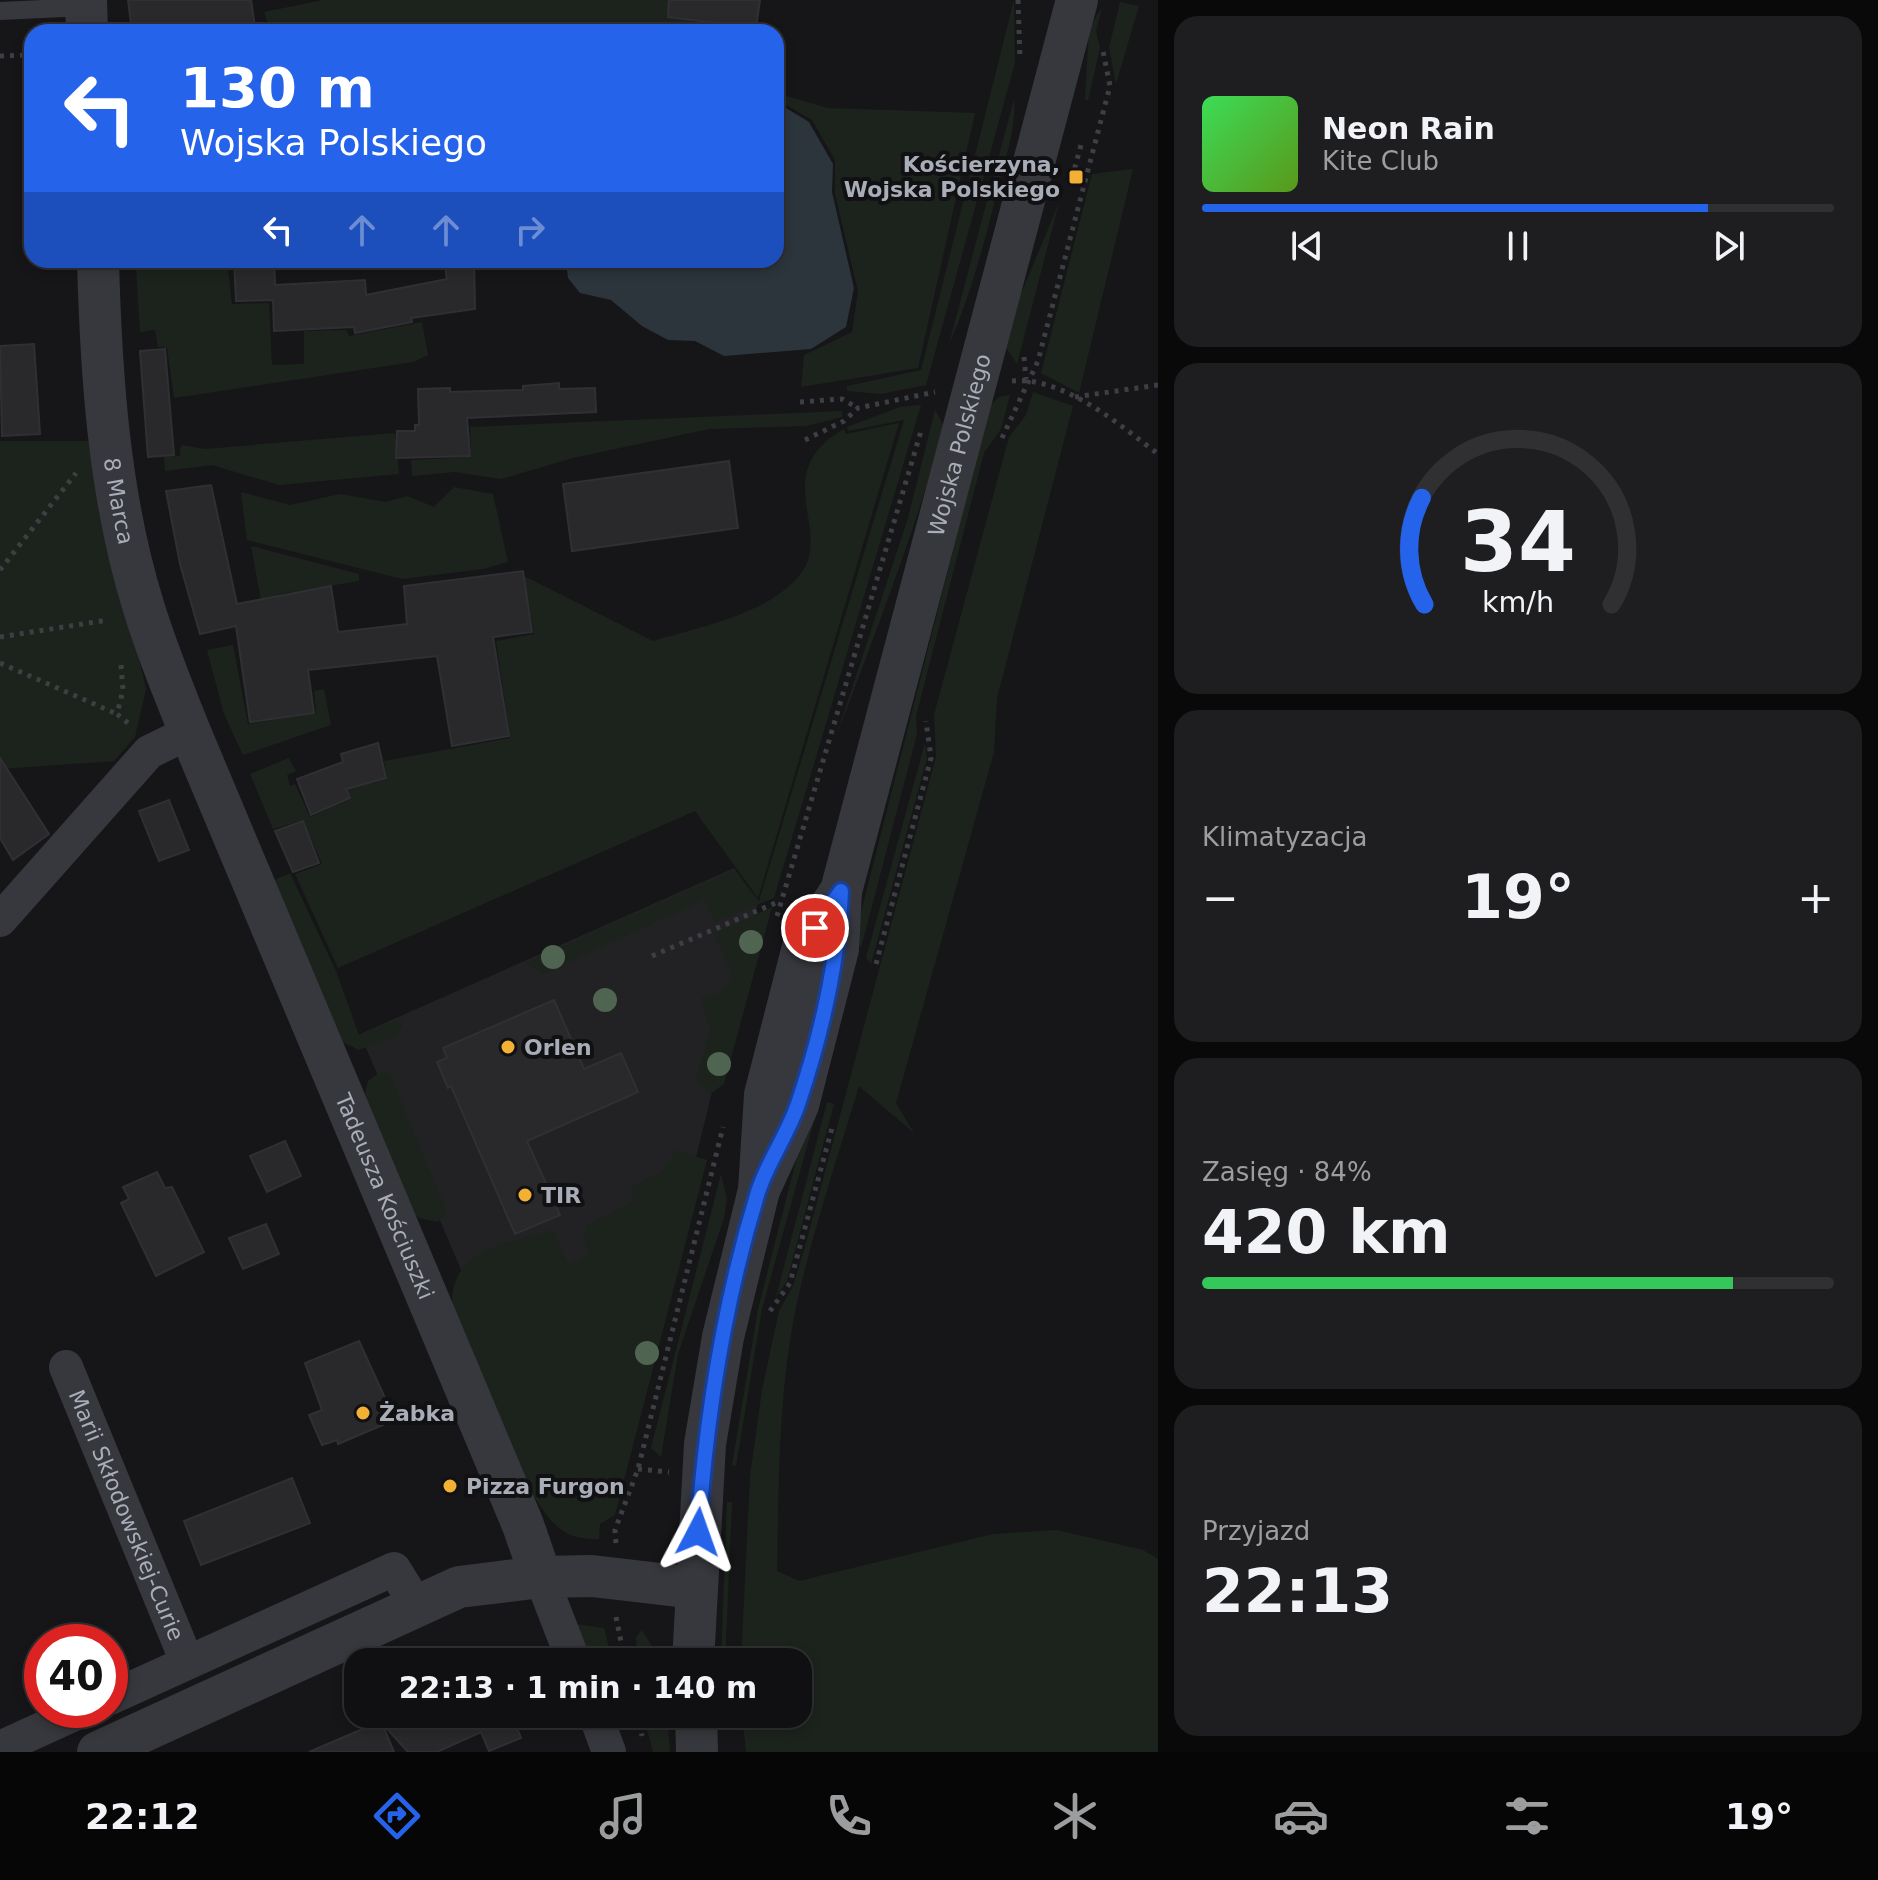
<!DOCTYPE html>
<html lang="pl">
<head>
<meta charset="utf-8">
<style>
  body { margin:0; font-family:"DejaVu Sans",sans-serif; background:#1e1e20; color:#f1f3f6; height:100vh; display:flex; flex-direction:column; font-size:30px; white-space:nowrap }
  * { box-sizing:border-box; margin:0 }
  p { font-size:26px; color:#9c9d9f }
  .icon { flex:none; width:44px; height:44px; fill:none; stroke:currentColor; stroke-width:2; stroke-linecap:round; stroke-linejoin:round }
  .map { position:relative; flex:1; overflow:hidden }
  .panel { display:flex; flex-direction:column; gap:16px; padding:16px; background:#09090a; width:720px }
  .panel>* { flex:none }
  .top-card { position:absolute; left:24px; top:24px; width:760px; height:244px; border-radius:24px; box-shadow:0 4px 12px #0003,0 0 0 2px #303032; background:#2563eb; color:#fff; overflow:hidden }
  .speed { position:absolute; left:24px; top:1624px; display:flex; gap:16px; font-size:40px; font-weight:700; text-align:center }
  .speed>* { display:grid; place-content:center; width:104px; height:104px; border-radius:50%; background:#101012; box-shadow:0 4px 12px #0003,0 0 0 2px #303032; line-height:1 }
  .speed .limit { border:12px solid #d22; background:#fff; color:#111 }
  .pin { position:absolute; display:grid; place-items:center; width:68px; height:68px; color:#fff; margin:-34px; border:4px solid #fff; border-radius:50%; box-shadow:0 2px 8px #0007 }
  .me { position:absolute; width:88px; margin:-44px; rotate:4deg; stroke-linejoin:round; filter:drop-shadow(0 0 6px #0008) }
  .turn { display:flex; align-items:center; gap:28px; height:168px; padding:0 24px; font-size:36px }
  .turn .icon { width:104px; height:104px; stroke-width:2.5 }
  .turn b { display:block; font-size:56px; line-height:68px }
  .lanes { display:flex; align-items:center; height:76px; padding:0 24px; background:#0003; justify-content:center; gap:40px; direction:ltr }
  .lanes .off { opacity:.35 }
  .big { font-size:60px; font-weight:800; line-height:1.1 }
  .panel .tile { flex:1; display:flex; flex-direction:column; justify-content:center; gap:12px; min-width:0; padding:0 28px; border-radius:24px; background:#1e1e20 }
  .panel .dial { align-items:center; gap:0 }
  .dial svg { height:208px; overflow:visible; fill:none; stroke:#303032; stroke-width:7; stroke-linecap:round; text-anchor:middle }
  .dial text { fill:#f1f3f6; stroke:none }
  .song { display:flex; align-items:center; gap:24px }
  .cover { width:96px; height:96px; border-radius:12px; background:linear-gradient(135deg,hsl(130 70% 55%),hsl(90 70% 35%)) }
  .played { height:8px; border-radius:4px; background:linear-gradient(90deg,#2563eb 80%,#303032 80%) }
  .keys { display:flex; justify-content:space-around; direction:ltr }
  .heat { display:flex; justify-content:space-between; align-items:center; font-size:44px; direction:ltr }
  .charge { height:12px; border-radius:6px; background:linear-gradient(90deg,#34c759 84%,#303032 0) }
  .trip { position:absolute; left:344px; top:1648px; width:468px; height:80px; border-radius:24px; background:#101012; box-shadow:0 4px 12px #0003,0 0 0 2px #303032; font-weight:800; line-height:80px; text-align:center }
  .menu { display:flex; height:128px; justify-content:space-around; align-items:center; background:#060607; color:#9c9d9f }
  .menu .icon { width:56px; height:56px }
  .menu .on { color:#2563eb }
  .menu b { font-size:36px; color:#f1f3f6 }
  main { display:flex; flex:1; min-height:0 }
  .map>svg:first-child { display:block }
  .built { fill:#222225 }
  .green { fill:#1c231d }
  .water { fill:#2c353c }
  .building { fill:#29292c; stroke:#303034; stroke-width:2 }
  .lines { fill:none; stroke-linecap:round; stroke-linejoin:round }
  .path { stroke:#3d3f44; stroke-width:5; stroke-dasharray:4 6; stroke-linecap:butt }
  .service { stroke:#37383d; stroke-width:18 }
  .minor { stroke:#37383d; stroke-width:34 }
  .tertiary { stroke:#37383d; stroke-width:42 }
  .tree { fill:#506452 }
  .route-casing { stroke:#184099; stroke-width:20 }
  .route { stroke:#2563eb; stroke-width:14 }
  .poi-dot { fill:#f2b134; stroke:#111113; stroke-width:3 }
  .labels { text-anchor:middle; stroke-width:8; stroke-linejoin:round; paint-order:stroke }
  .poi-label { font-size:22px; font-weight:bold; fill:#a8adb8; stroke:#111113; text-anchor:start }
  .street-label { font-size:22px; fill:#a8adb8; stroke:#111113 }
</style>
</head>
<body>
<main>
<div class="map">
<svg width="1158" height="1752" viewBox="0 0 1158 1752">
  <rect width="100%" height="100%" fill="#161618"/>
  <!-- built -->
  <path class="built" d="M734 868 758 902 686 1199 568 1269 468 1286 360 1034Z"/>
  <!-- green -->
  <path class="green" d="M323 0H706L704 21H694L692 32H271L264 12Z
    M1014 0 1015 63 926 385 881 394 847 391V386L921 370Z
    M1120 2 1139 6 1116 84 1109 48Z
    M1102 7 1096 31 1100 48 1088 100 1085 99 1089 29Z
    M776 93 828 108 975 113 918 368 801 387 804 355 852 332 858 291 835 194V160L812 120 776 99Z
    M1014 99C1016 128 1006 156 999 184 985 239 972 293 949 344Z
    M1133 169 1079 393 1041 373 1092 174Z
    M1059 203 1017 364 1005 346 1015 308Z
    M227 261 232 304 269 303 272 365 304 364V331L346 330 349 336 422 322 428 355 413 362 174 398 167 348 158 347 155 330 140 332 136 269Z
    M1033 392 1073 406 997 698 994 752 896 1103 914 1133 859 1086C839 1152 817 1219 801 1285 778 1379 779 1476 777 1571L799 1581 993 1534 1057 1530 1143 1550 1158 1559V1752H746L742 1714H798V1662H741L750 1476 762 1390 779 1311 793 1286 803 1254 936 757 934 715 1009 437 1026 415Z
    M1010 395 1001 429 984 453 916 716 917 734 861 948 855 936 990 405 999 397Z
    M921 405 774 898 715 922 704 900 543 974 525 963 734 870 759 901 904 420 848 431 847 427 900 407Z
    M935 410 944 426C915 533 874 636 835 740L908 518Z
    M842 411V417L806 426 709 429 573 458 501 479 455 472 412 476 411 460 471 457 470 427Z
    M899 423 758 898 695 811 338 968 295 874 322 864 303 820 273 829 250 774 289 758 296 771 287 775 290 786 295 784 310 817 351 799 345 782 371 776 373 783 387 779 384 761 510 738 496 641 534 634 524 576 653 641C700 627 771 614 802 572 832 529 768 472 844 429L846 434Z
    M395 433 399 474 279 485 212 465 165 471 164 457 180 456 181 445 205 449Z
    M0 441H89L146 689 135 737 114 761 0 769Z
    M454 487 493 494 508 562 483 569 402 579 247 540 241 492 290 505 340 494 386 502 407 496 434 507Z
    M251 546 359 574V581L279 594 283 617 268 638Z
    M233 645 248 724 316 713 314 691 324 689 331 725 243 755 224 714 207 650Z
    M925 743 927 758 871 964 866 958Z
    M290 873 336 971 359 1035 405 1017 398 1035 359 1050 340 1041 272 881Z
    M772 907 724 1084 710 1094 696 1079 710 1030 701 998 719 993 730 979V969L714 934Z
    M382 1071 389 1073 447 1212 438 1222 419 1218 411 1211 368 1105 365 1093 368 1081Z
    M827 1102 834 1104 787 1281 776 1297Z
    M819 1103 762 1309 736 1466 732 1465 758 1309 810 1106Z
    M676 1150 707 1160 615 1515 600 1524 599 1539C585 1539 571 1538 559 1528 521 1498 474 1357 452 1307 450 1246 508 1244 553 1230L568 1264 589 1255 583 1237 588 1225 633 1201 632 1187 663 1171Z
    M721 1174 727 1199 724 1218 678 1354 661 1457 651 1448Z
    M727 1502H732L725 1662H721Z
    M576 1624 604 1628 613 1662H593Z
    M642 1630 662 1662H638L636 1637Z
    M643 1714H667L670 1752H653Z"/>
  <!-- water -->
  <path class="water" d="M776 102 809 122 833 164 832 192 854 288 846 327 811 349 724 356 695 341 668 340 642 326 611 300 580 293 568 278 566 260H776Z"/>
  <!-- building -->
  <path class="building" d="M128 0H251L255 27 220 32H132Z
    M669 0H760L756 28 668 17Z
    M234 260H274L275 285 365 280 366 295 447 279 444 260H474L475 309 411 318 412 322 355 333 354 327 274 331 273 300 236 301Z
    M34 344 40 434 2 436 0 346Z
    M165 349 174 455 148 457 140 351Z
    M559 383V389L595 388 596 412 467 418 470 456 396 458 397 431H415V425H419L418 389 450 388V392L523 390V386Z
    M729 461 738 528 572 551 563 484Z
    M211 485 237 604 331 586 338 632 407 624 404 586 523 571 532 632 493 637 509 736 452 746 437 656 308 670 314 713 250 722 236 626 200 634 180 564 166 491Z
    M378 743 386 778 346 789 350 798 311 815 297 779 343 762 341 754Z
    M0 758 49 834 13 860 0 838Z
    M169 800 189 850 159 861 139 811Z
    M303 821 319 863 293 872 275 831Z
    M554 1000 584 1069 621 1053 638 1092 527 1141 560 1215 515 1234 451 1086 448 1088 437 1062 447 1058 443 1048Z
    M285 1141 301 1176 267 1192 250 1156Z
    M157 1172 165 1188 172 1187 204 1252 156 1276 121 1203 129 1199 123 1187Z
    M266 1224 279 1254 243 1269 229 1238Z
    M359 1341 391 1411 385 1424 338 1444 337 1440 322 1445 309 1415 322 1410 305 1363Z
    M292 1478 310 1523 201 1565 184 1521Z
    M423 1714H522L513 1718 521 1738 489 1751 481 1732 437 1752H408L387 1729Z
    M381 1721 394 1752H309Z"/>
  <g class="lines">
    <!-- path -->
    <path class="path" d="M1018 0 1020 59
      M0 56 32 55
      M1072 178 1081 145
      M1024 357 1026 379
      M1012 381C1063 376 1120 425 1158 454
      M1075 397 1158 385
      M800 402 842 399 858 408
      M1002 438 1038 361 1110 86 1103 51
      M805 440 844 421 858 408 935 392
      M0 570 76 473
      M0 637 108 620
      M0 663 117 714
      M121 665 123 690 117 714 128 723
      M777 916 921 431
      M652 956 780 901
      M876 964 931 758 926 721
      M770 1311 790 1283 832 1128
      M638 1469 669 1472
      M616 1543 615 1530 638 1469 723 1127
      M616 1617 625 1662
      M637 1714 642 1736"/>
    <!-- service -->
    <path class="service" d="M0 11 86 7"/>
    <!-- minor -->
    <g class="minor">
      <path d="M0 920 149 752 190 732"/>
      <path id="s1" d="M66 1367 187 1662"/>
      <path d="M541 1577 574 1662"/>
      <path d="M110 1698 394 1569 417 1606"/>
      <path d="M595 1714 609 1752"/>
      <path d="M0 1748 83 1710"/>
    </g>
    <!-- tertiary -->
    <g class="tertiary">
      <path d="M86 0 87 32"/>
      <path id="s2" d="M98 260C101 375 109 495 143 605 156 648 173 690 190 732L523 1525 541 1577"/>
      <path id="s3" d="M759 1190 798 1105 838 949 841 891 1077 0"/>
      <path d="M693 1662 705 1444 723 1337 759 1190 765 1095 803 947 841 891"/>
      <path d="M696 1714 697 1752"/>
      <path d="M98 1752 459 1587 541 1577 592 1576 695 1588"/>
    </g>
  </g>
  <!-- trees -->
  <g class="tree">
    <circle cx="751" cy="942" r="12"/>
    <circle cx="553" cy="957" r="12"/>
    <circle cx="605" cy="1000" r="12"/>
    <circle cx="719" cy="1064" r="12"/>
    <circle cx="647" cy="1353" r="12"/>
  </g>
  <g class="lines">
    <!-- route casing -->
    <g class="route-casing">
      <path id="route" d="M698 1532C706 1418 724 1302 758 1192 768 1161 788 1134 798 1104 821 1036 838 962 841 891L815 928"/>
    </g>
    <!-- route -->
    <use href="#route" class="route"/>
  </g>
  <!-- markers -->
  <g class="poi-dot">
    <rect x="1068" y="169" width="16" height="16" rx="4"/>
    <circle cx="508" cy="1047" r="8"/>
    <circle cx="525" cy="1195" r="8"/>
    <circle cx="363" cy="1413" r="8"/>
    <circle cx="450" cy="1486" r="8"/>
  </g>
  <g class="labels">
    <!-- poi labels -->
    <g class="poi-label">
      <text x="1060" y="172" text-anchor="end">Kościerzyna,<tspan x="1060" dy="25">Wojska Polskiego</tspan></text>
      <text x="524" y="1055">Orlen</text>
      <text x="541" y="1203">TIR</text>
      <text x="379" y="1421">Żabka</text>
      <text x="466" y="1494">Pizza Furgon</text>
    </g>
    <!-- street labels -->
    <g class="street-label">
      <text dy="8" stroke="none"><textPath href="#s3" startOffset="774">Wojska Polskiego</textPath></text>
      <text dy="8" stroke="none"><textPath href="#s2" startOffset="242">8 Marca</textPath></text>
      <text dy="8" stroke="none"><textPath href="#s2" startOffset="988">Tadeusza Kościuszki</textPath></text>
      <text dy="8" stroke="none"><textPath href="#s1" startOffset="160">Marii Skłodowskiej-Curie</textPath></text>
    </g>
  </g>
</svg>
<div class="speed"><div class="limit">40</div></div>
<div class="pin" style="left:815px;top:928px;background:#d93025"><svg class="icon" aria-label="arrive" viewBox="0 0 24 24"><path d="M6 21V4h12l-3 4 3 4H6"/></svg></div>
<svg class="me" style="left:698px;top:1532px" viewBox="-20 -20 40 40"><path d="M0-17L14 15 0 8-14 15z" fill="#2563eb" stroke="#fff" stroke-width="4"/></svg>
<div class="trip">22:13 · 1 min · 140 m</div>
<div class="top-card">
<div class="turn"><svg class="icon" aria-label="left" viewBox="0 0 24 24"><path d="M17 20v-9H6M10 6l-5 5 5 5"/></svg><div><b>130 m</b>Wojska Polskiego</div></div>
<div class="lanes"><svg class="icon" aria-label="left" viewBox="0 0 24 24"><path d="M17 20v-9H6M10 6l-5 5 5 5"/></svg><svg class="icon off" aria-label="ahead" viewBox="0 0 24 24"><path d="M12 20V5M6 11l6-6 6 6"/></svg><svg class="icon off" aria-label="ahead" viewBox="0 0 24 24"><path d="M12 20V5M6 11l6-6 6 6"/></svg><svg class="icon off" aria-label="right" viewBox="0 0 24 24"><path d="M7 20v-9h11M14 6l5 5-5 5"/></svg></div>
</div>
</div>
<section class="panel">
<div class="tile">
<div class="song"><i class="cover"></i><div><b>Neon Rain</b><p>Kite Club</p></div></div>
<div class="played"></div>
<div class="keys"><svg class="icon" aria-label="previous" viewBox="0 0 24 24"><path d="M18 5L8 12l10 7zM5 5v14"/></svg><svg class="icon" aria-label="pause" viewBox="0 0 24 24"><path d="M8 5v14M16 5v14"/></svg><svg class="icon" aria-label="next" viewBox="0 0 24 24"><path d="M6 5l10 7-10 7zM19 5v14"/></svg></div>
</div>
<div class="tile dial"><svg viewBox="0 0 100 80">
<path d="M14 69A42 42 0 1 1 86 69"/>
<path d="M14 69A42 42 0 0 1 13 28" stroke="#2563eb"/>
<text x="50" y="56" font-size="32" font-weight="700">34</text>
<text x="50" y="72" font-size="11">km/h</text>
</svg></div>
<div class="tile"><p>Klimatyzacja</p>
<div class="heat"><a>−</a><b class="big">19°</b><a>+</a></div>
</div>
<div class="tile"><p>Zasięg · 84%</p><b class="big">420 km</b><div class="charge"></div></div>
<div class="tile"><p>Przyjazd</p><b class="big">22:13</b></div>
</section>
</main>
<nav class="menu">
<b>22:12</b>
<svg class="icon on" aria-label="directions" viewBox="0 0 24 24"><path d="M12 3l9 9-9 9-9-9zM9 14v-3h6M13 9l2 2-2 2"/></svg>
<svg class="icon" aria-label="music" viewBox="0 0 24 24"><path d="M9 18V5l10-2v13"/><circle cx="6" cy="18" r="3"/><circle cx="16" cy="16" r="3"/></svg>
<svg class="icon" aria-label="phone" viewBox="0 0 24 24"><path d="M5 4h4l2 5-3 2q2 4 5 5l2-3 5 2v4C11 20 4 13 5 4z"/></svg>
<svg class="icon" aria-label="climate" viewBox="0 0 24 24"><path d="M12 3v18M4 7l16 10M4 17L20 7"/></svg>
<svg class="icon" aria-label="car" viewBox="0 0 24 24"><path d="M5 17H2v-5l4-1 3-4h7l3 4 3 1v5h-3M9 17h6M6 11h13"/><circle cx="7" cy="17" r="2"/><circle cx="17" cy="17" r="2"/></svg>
<svg class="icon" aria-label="filters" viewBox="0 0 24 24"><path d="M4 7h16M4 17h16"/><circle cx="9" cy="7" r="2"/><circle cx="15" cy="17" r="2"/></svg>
<b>19°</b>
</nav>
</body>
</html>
